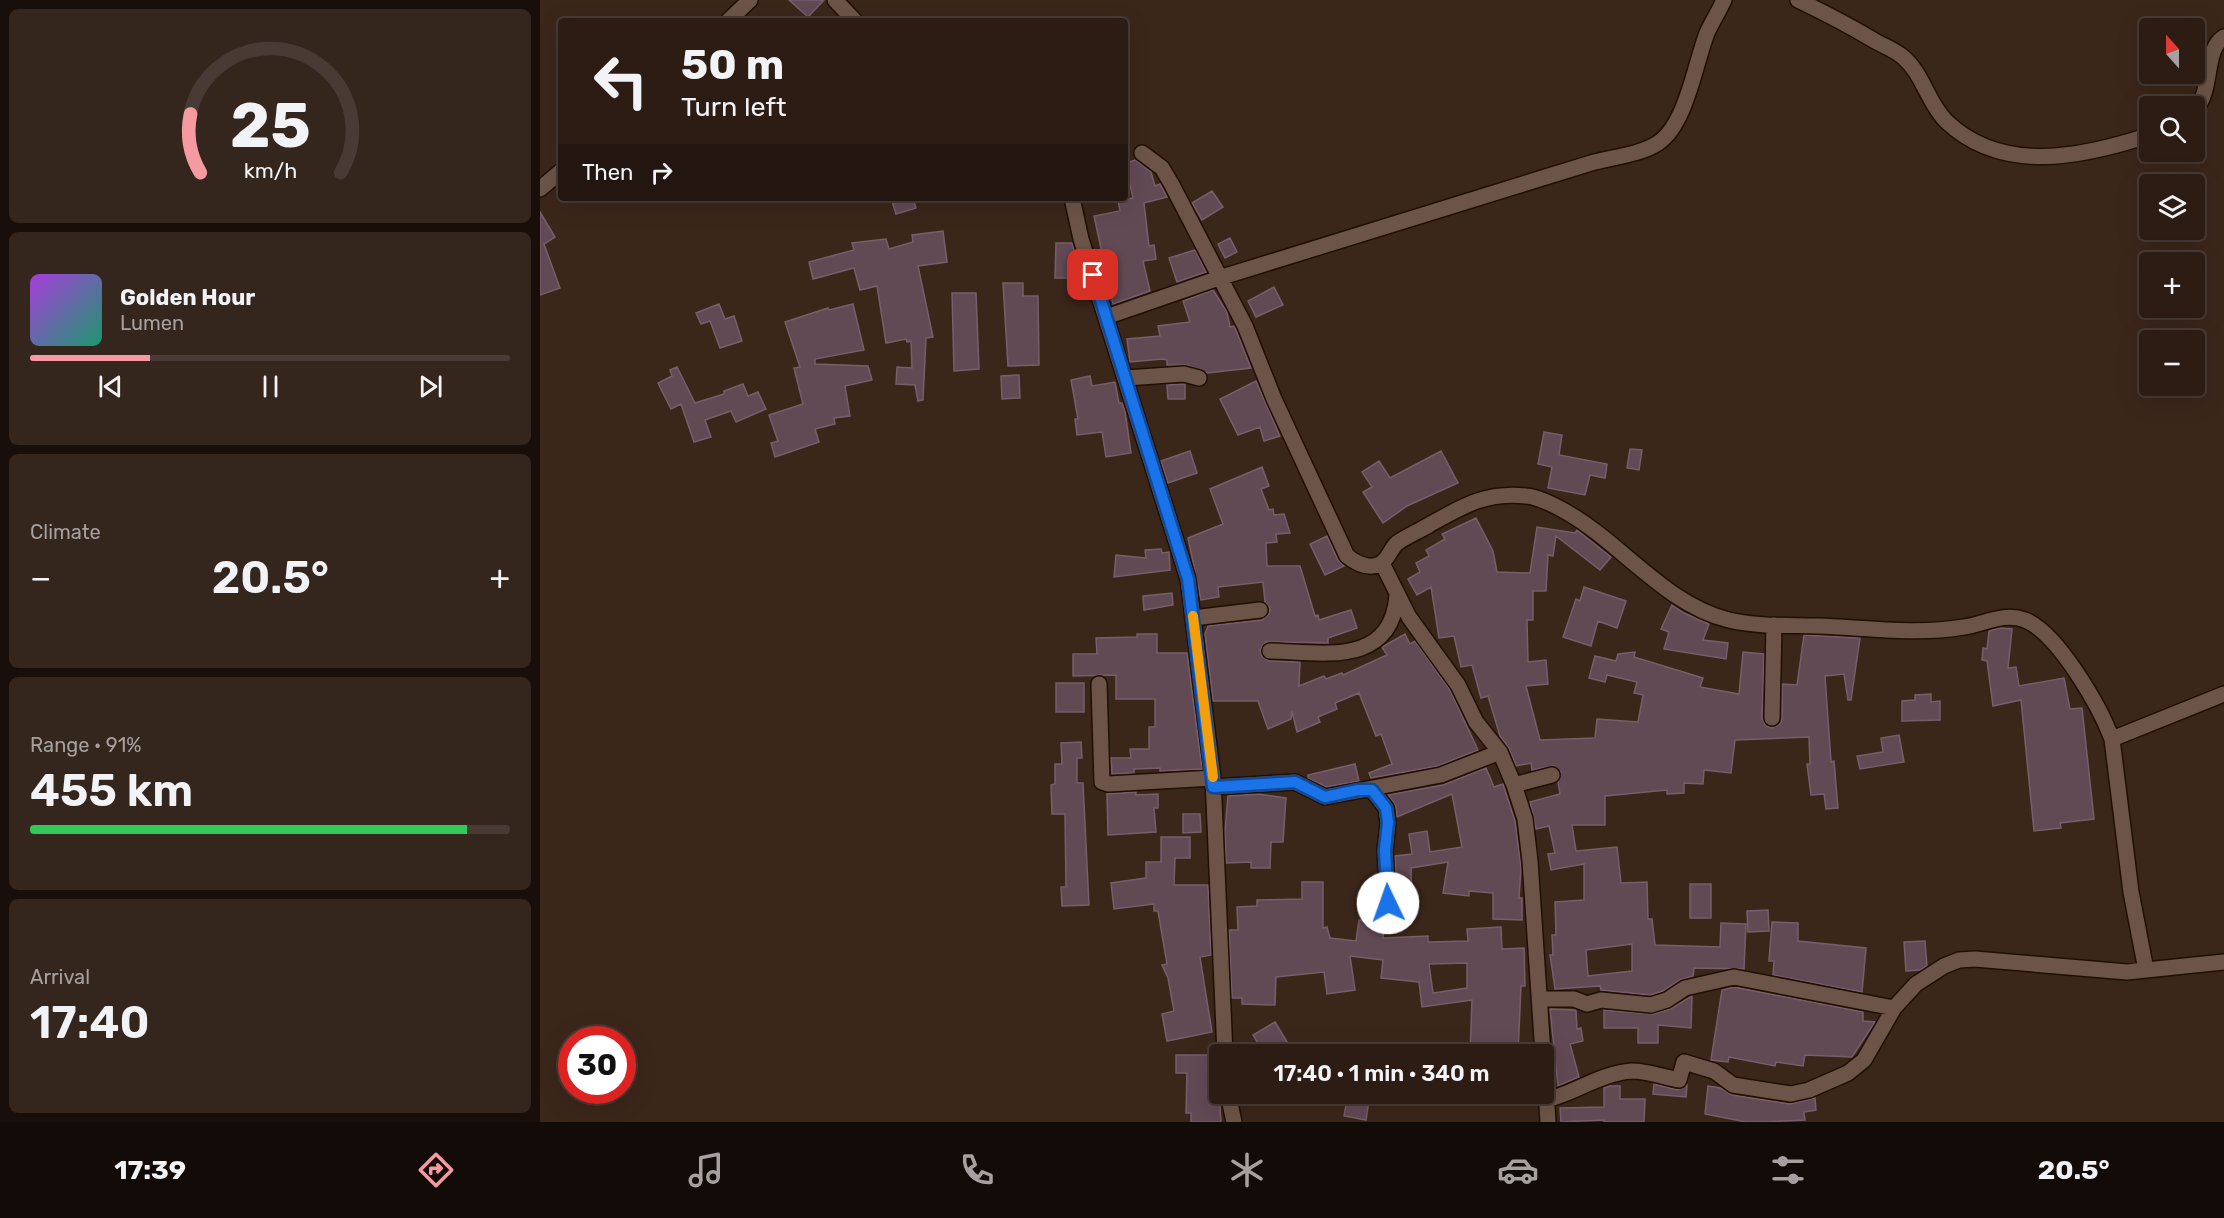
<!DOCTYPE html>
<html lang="en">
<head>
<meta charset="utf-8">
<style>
  body { margin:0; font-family:Rubik,sans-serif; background:#34251d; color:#f1f3f6; height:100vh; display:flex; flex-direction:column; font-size:22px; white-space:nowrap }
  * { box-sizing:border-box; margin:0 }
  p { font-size:20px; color:#a6a1a0 }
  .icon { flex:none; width:33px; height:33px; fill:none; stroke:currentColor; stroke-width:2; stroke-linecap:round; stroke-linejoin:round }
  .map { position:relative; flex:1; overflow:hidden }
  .side { display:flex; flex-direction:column; gap:9px; padding:9px; background:#180f0b; width:540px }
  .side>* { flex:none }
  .top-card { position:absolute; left:18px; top:18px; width:570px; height:183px; border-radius:6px; box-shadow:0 6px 24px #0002,0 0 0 2px #483a34; background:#2c1c14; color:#f1f3f6; overflow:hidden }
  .needle { width:39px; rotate:339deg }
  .fabs { position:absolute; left:1599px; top:18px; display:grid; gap:12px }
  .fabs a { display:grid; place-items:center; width:66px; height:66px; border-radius:6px; background:#2c1c14; box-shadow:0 6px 24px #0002,0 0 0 2px #483a34; font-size:30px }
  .speed { position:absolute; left:18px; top:1026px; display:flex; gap:12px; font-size:30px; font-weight:700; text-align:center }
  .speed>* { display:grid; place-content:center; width:78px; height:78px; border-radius:50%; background:#2c1c14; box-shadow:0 6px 24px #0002,0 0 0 2px #483a34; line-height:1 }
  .speed .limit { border:9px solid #d22; background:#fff; color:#111 }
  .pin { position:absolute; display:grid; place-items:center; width:51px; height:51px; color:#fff; margin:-26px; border-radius:12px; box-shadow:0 3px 9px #0006 }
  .me { position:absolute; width:66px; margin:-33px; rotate:357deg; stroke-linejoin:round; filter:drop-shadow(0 0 4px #0008) }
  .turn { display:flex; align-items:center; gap:21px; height:126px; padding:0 24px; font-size:27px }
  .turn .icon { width:78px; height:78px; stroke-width:2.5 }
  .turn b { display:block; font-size:42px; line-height:51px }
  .then { display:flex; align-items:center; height:57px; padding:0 24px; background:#0003; gap:12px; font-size:22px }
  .big { font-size:45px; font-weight:600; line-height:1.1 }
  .side .card { flex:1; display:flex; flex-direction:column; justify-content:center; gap:9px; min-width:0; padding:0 21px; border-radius:9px; background:#34251d }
  .side .dial { align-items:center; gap:0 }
  .dial svg { height:156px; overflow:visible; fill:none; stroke:#483a34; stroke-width:7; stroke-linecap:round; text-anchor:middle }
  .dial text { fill:#f1f3f6; stroke:none }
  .song { display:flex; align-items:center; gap:18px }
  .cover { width:72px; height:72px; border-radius:9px; background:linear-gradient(135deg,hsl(280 70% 55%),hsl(160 70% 35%)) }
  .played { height:6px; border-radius:3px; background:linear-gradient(90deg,#f49aa0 25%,#483a34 25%) }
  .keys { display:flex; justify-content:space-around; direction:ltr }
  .heat { display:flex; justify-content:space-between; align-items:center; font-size:33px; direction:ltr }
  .charge { height:9px; border-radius:4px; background:linear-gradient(90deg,#34c759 91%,#483a34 0) }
  .trip { position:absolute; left:669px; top:1044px; width:345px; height:60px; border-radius:6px; background:#2c1c14; box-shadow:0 6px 24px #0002,0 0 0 2px #483a34; font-weight:600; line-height:60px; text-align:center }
  .tab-bar { display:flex; height:96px; justify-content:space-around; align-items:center; background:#120b08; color:#a6a1a0 }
  .tab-bar .icon { width:42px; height:42px }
  .tab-bar .on { color:#f49aa0 }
  .tab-bar b { font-size:27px; color:#f1f3f6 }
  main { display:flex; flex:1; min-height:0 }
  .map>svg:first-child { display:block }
  .building { fill:#624a55; stroke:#785e6a; stroke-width:1.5; fill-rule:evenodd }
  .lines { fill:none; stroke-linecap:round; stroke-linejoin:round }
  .minor-casing { stroke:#210f04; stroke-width:18 }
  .minor { stroke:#6c5548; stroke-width:15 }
  .route-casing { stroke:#114b97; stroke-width:15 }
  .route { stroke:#1a73e8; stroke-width:10 }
  .slow { stroke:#f59e0b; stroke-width:10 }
</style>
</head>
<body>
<main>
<section class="side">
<div class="card dial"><svg viewBox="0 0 100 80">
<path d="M14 69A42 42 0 1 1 86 69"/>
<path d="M14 69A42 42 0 0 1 9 39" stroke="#f49aa0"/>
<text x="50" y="56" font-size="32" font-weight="700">25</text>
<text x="50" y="72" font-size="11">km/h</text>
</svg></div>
<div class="card">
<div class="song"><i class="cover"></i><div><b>Golden Hour</b><p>Lumen</p></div></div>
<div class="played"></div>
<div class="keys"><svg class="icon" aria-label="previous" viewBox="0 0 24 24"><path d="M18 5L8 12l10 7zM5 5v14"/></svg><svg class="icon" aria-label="pause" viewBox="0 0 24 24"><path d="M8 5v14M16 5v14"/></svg><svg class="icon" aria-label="next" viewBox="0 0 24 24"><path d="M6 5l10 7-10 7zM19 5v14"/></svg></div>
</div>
<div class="card"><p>Climate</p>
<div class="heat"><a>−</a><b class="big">20.5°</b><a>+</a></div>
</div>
<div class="card"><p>Range · 91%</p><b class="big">455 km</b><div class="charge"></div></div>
<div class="card"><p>Arrival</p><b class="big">17:40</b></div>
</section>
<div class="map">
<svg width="1684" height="1122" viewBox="0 0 1684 1122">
  <rect width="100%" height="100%" fill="#3b261a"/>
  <!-- building -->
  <path class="building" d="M249 0H284L268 17Z
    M595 160 611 172 615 186 620 184 627 197 604 203 609 246 614 245 616 259 603 261 610 291 573 304 554 216 580 211 578 200 593 198 585 163Z
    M672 191 683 207 662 220 652 203Z
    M351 198H373L376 208 356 214Z
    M0 212 15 237 4 244 20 288 0 295Z
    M403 231 407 262 378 266 393 337 386 338 383 400 378 401 375 385 356 384 357 367 372 368 371 341 367 342 366 339 346 343 337 286 320 290 314 268 273 279 269 262 314 250 312 243 346 239 349 249 373 242 372 235Z
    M690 238 697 252 685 258 678 244Z
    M516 243H532L537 261 529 260 528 278H515Z
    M655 250 666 272 637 282 629 258Z
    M463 283H483V296H498L499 365 468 366Z
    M734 287 743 305 716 317 708 301Z
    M673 290 687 312 690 327 694 326 696 330 711 368 667 373 647 365H627V360L623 359 590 362 587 339 620 336 618 326 650 322 643 301Z
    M412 293H436L439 369 414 371Z
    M179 304 185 319 194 316 202 341 180 348 170 321 161 324 156 313Z
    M313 304 324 350 275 359V364L328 366 332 380 305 386 310 416 294 418 295 424 275 429 279 442 235 457 231 443 238 441 229 415 263 404 254 368 260 367 245 322 288 308 289 310Z
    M137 367 155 403 184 394V391L203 384 208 396 218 392 226 409 196 422 191 411 165 420 171 437 154 442 141 404 131 409 118 383 132 376 130 370Z
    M479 375 480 398 462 399 461 376Z
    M550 376 552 386 575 382 579 403H582L585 411 591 453 566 457 562 432 537 435 535 419H538L531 380Z
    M716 381 740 436 724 441 720 427 698 435 680 399Z
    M645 384V399H628L627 385Z
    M1004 432 1022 435 1019 455 1067 464 1065 478 1050 475 1045 495 1008 488 1012 467 998 464Z
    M1090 449 1102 450 1099 470 1087 468Z
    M650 451 657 473 628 483 621 461Z
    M901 451 918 483 867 506 843 523 823 492 832 487 822 472 839 461 850 478Z
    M722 467 729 486 721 489 729 510 733 509 734 515 744 514 750 533 736 534 737 542 726 543 727 566H760L775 616 778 615 779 620 811 610 817 628 788 638V643L726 642 720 650 722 656 729 661 760 662 759 686 784 676 786 679 802 673 803 675 847 655 842 647 865 634 870 644 875 641 910 690 938 750 898 766 831 778 829 773 852 764 841 734 836 736 819 693 795 703 797 709 778 717 780 722 757 732 752 711 751 719 728 729 718 701H673L665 634 668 626 722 620 729 614 730 608 725 602 723 582 678 587 679 597 661 600 648 538 683 524 670 489Z
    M936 518 953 551 957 572 990 573 997 527 1035 533 1037 530 1071 557 1060 570 1016 536 1013 556 1008 555 1006 591H993V620H987L988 662 1006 660 1008 684 986 686 1000 740 1055 738 1057 719 1098 722 1103 695 1094 693 1097 682 1067 675 1065 682 1049 678 1055 656 1076 661 1078 654 1095 652 1094 657 1163 678 1160 687 1199 694 1203 652 1224 654 1222 718 1226 726 1232 728 1240 724 1242 719V684L1257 685 1264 635 1320 638 1311 700H1308L1304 674 1285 676 1291 762 1294 761 1298 808 1286 809 1284 794 1271 795 1267 764H1270L1269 737 1195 740 1191 773 1164 770 1163 784 1144 783V793L1127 794V790L1065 796V825H1032L1036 851 1077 847 1081 883 1107 882 1108 919H1112L1115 945 1180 947 1181 923 1206 924 1204 969 1154 968 1153 976 1140 980 1123 991 1110 995 1061 990 1060 986 1015 989 1010 955H1013L1012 935H1016L1015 902 1044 900V864L1011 870 1008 854 1015 853 1009 826 996 829 990 802 1020 794 1018 782 1021 772 1014 766 992 770 991 763 976 766 969 748 960 736 948 696 941 698 932 665 921 667 914 636 899 638 891 587 877 595 868 579 880 572 876 563 889 556 886 550 905 539 902 534ZM1092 944V971L1048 976 1046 950Z
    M787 536 798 560 804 566 785 575 770 544Z
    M621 549 622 553 629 552 630 570 574 577 576 555 606 558 605 550Z
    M1044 587 1086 601 1077 628 1058 621 1051 646 1023 637 1036 599 1040 601Z
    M632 593 633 605 604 610 603 596Z
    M1132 605 1144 613 1169 624 1163 640 1188 643 1186 659 1124 649 1129 632 1121 629Z
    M1460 628 1472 629 1468 668 1476 667 1479 686 1524 678 1530 709 1542 708 1554 819 1520 823 1521 828 1494 831 1481 700 1453 706 1447 661 1442 660 1443 648 1447 649 1449 631Z
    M597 634H617V653H647L662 769 620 771V768L594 769V773L572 774 571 758H591L590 749H609V727H615V699H576V675L533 676V654H557L556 638 597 637Z
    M516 683H544V712H516Z
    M1391 694V702L1400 701V720L1362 721V701L1375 700V695Z
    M1359 735 1364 762 1320 769 1317 756 1343 752 1341 738Z
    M541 742 542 758H537V783H543L549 905 522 906 521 887H526L525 814H512L511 785 515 784V764H522L521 743Z
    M815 764 819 781 786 787 768 778V775Z
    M946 768 954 787 963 784 975 821 981 868 979 898H982V920L953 919V893L929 891V896L903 893 908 862 871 868 872 906 857 907 855 856 872 854 869 834 887 831 890 852 922 847 912 794 857 817 856 806 848 795 903 785Z
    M596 792V795L618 794V808H614L616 832 568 835 567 794Z
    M718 794 746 798 743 842H731L730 868H711V862L686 863 685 831 688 796Z
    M643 814H660L661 832 643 833Z
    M621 837H650V858H635L634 885H668L671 955 660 957 672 1032 627 1041 622 1014 634 1011 628 978 622 965 627 964 618 911H614V904L574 909 571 883 606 878V862H621Z
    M762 882H783V928L787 927 790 938 816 941 819 920 844 923 843 938 888 936V942L928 941 927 929 961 927 962 949 984 948 985 986H981L978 1054H930L932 1000 882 1007 879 982 841 978 843 960 810 956 815 990 787 994 784 972 736 977 735 1005 702 1004V998H692L689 930H698L697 907 717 906V900L762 899ZM927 963V988L893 993 889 964Z
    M1150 884H1171V918H1150Z
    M1228 910 1229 931 1208 932 1207 911Z
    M1232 922 1258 923V941L1326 948 1322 992 1233 975 1234 961H1229Z
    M1385 941 1387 966 1380 970 1366 971 1364 942Z
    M1194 987 1323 1012V1021L1335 1022 1312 1057 1265 1055 1263 1066 1236 1062 1235 1066 1189 1057 1188 1062 1171 1060 1182 990Z
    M1152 996 1151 1028 1118 1025V1043H1098V1028H1064V1010L1113 1014 1130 1009Z
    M1010 1009 1036 1010 1037 1029 1041 1028 1043 1041 1030 1044 1039 1077 1018 1086Z
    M735 1022 749 1045 737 1052 733 1045 723 1052 713 1035Z
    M636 1055H673L672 1077H678L681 1122H651V1113H646L647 1073H636Z
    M1114 1084 1137 1090 1147 1085 1146 1097 1113 1094Z
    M1070 1086H1080V1099H1105L1104 1122H1064V1120L1021 1122 1020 1108 1064 1107V1088Z
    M1168 1086 1181 1088 1192 1095 1250 1104 1275 1098 1276 1110 1264 1112 1265 1120 1224 1122H1206L1165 1114Z
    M808 1094H830L826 1120 804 1116Z"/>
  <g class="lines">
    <!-- minor casing -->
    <g class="minor-casing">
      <path id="minor" d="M295 0 315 21
        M1258 0C1285 13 1310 26 1335 41 1344 46 1355 50 1363 57 1383 74 1388 103 1406 121 1462 175 1543 157 1610 135
        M188 21 210 0
        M1654 111C1674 91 1663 50 1684 37
        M602 153 622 168 632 185 705 326 734 399 807 556C816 563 828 570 840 564 848 560 851 548 857 543 867 536 879 531 889 525 923 506 945 492 986 496 1000 497 1016 506 1028 513 1082 544 1126 605 1189 620 1218 627 1249 625 1279 626 1326 628 1377 635 1424 627 1445 624 1463 612 1485 620 1518 633 1560 707 1572 739L1684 694
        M0 189 21 171
        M532 198 541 239 648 579 673 778 685 1054
        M566 317 679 278 1051 163C1072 157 1100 155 1118 143 1146 125 1155 64 1167 33 1172 22 1179 11 1184 0
        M586 378 644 374 659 378
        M842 563 869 617 918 685 936 722 960 752 974 785 985 819 990 861 1003 1054
        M653 618 720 610
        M730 651C782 652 851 668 857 595
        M559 684 562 782 568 784 673 778
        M1232 718 1234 625
        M974 785 1012 775
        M673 787 755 782 785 797 901 775 960 752
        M832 790 846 808 848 823 845 851 848 903
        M1606 970 1684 962
        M999 999H1034L1047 1004 1061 1000 1111 1005 1127 1000 1145 988 1194 977 1354 1008
        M1004 1059 1008 1122
        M688 1094 694 1122
        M1006 1100C1035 1093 1061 1073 1092 1071 1106 1071 1124 1077 1139 1080L1144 1062 1174 1071 1193 1085 1251 1094 1269 1090 1308 1073 1324 1060 1354 1008 1376 984 1404 966 1419 960 1435 959 1587 972 1606 970 1591 892 1572 739"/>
    </g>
    <!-- minor -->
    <use href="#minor" class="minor"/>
  </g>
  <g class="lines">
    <!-- route casing -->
    <g class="route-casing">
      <path id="route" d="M553 275 648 579 673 787 755 782 785 797 818 790H832L846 808 848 822 845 850 848 903"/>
    </g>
    <!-- route -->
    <use href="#route" class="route"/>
    <!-- slow -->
    <path class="slow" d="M653 616 673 777"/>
  </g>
</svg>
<div class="fabs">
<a><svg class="needle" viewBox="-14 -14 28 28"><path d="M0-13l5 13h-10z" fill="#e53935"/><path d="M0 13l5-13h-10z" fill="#a6a1a0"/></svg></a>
<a><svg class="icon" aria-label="search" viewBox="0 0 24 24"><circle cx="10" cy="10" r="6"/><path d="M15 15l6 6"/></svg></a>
<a><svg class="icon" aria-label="layers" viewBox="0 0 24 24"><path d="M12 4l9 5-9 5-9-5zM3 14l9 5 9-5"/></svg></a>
<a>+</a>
<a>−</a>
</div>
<div class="speed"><div class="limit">30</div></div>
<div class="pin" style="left:553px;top:275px;background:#d93025"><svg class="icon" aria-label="arrive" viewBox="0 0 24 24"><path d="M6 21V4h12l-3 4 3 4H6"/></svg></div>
<svg class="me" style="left:848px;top:903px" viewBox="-20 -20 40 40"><circle r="19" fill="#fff"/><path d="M0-13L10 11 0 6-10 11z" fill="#1a73e8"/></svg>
<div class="trip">17:40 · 1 min · 340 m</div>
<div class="top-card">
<div class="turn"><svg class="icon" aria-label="left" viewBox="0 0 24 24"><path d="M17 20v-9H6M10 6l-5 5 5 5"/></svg><div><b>50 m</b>Turn left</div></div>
<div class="then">Then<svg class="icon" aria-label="right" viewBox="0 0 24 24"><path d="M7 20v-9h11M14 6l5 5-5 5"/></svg></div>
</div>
</div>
</main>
<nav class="tab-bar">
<b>17:39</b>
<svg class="icon on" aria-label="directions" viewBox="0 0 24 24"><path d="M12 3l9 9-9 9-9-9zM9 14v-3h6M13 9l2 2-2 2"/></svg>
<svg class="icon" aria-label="music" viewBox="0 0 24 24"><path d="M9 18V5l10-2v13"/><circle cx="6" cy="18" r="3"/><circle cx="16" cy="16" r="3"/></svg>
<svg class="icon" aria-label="phone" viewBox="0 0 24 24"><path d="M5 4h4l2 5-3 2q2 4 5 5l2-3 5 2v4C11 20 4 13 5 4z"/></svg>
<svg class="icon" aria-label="climate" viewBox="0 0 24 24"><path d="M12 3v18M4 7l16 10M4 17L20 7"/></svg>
<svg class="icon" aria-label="car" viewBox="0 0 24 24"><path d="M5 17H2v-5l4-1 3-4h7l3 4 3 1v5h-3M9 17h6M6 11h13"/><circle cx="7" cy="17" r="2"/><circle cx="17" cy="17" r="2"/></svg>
<svg class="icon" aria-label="filters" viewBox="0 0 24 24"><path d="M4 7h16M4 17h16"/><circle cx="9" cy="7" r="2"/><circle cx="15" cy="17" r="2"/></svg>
<b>20.5°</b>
</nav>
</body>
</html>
